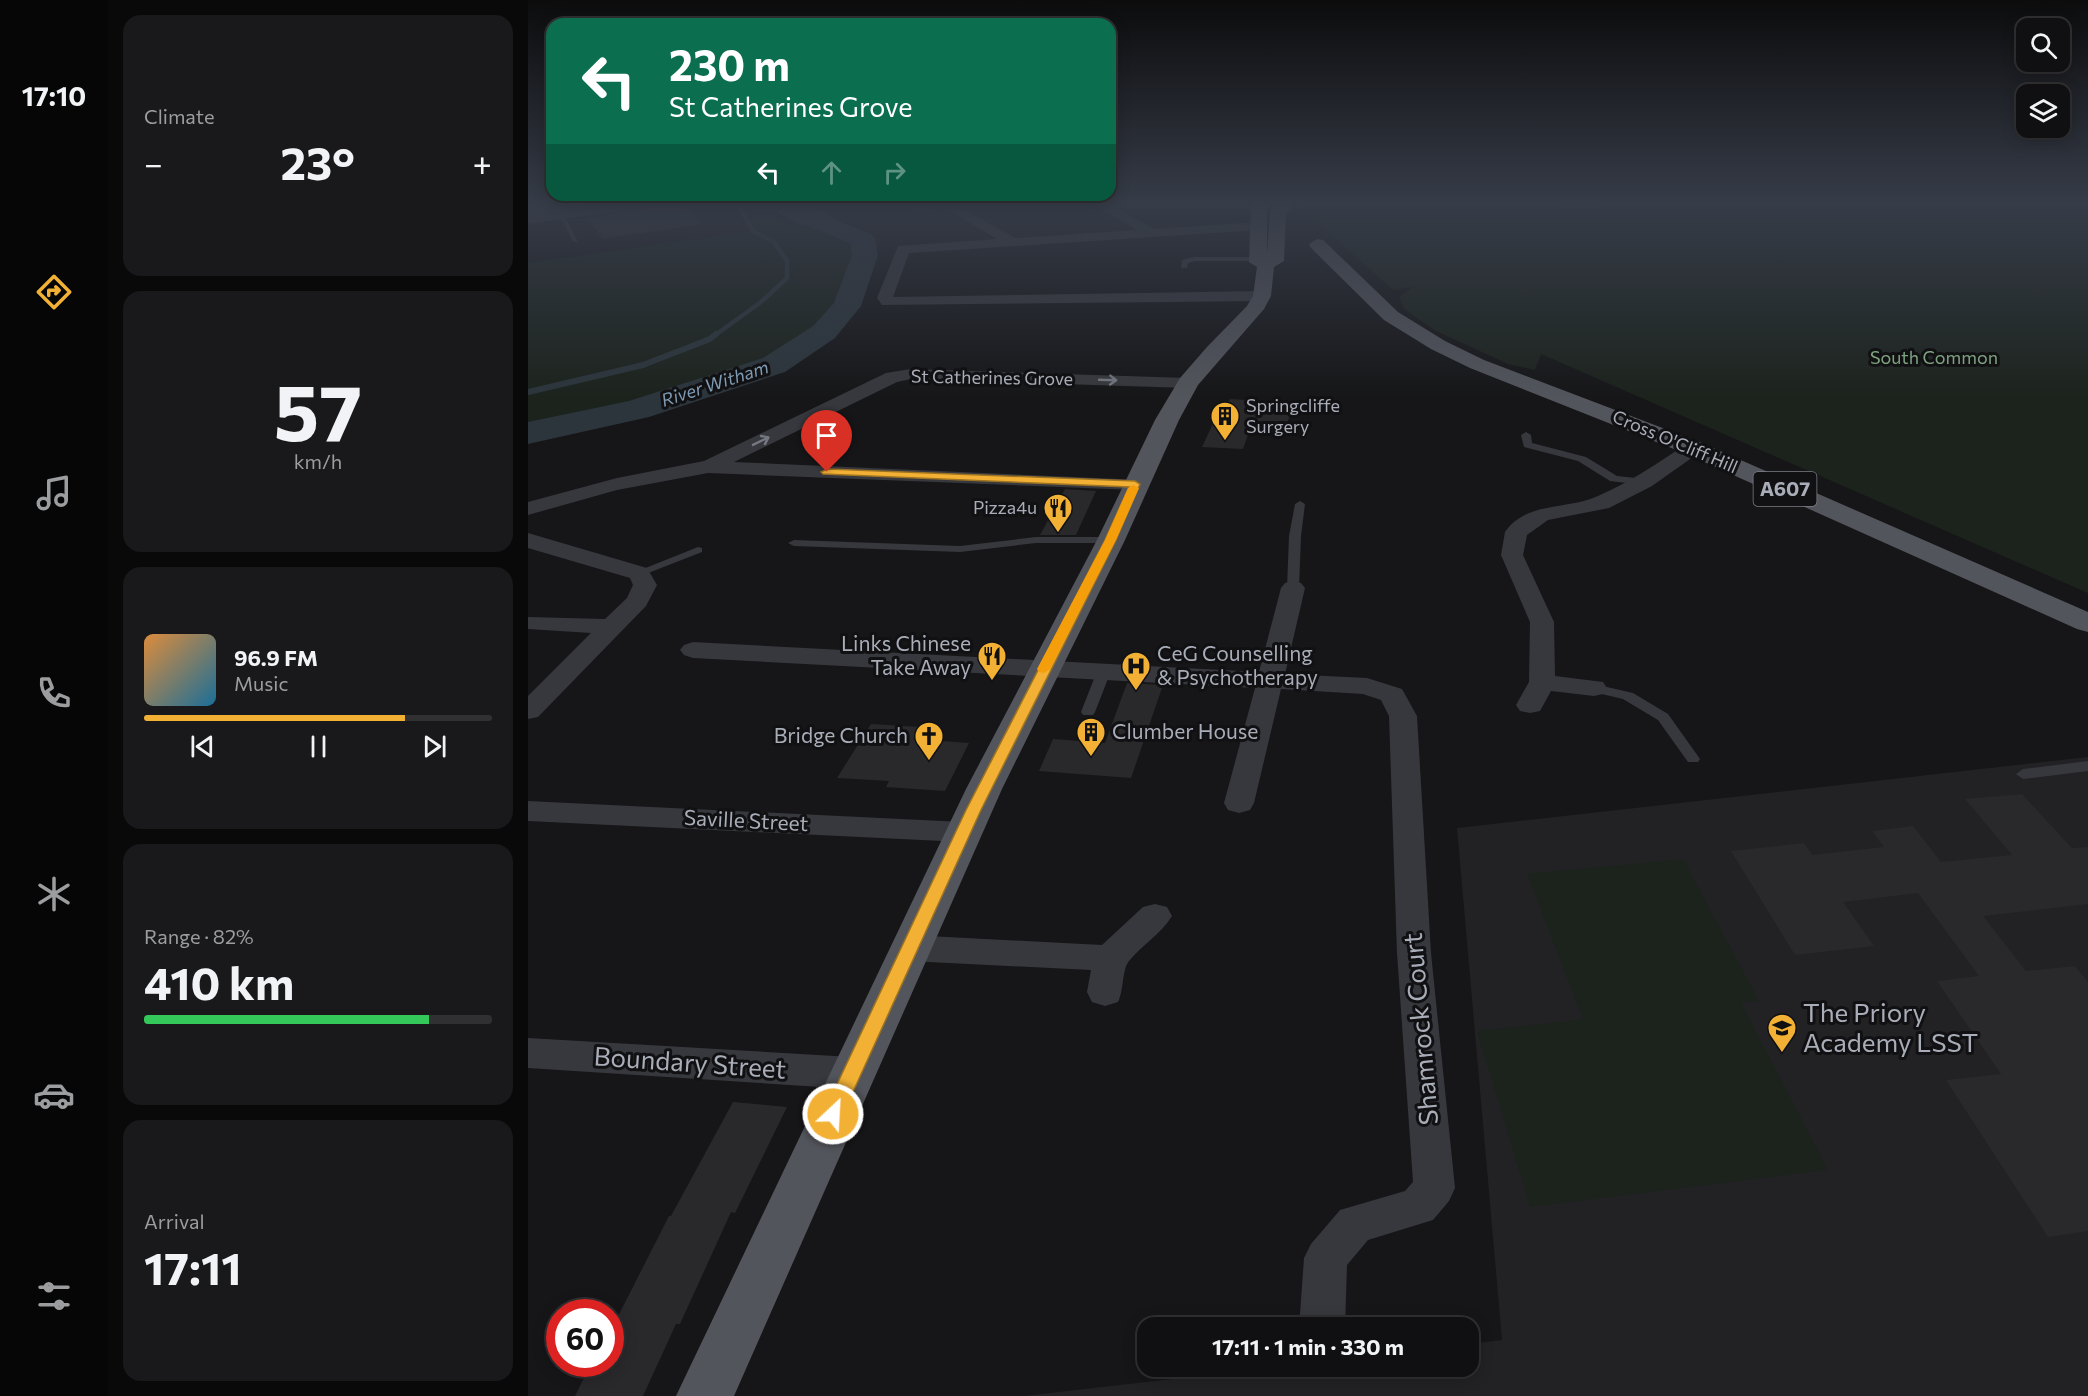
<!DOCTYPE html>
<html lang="en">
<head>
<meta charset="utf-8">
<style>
  body { margin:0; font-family:Commissioner,sans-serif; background:#19191b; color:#f1f3f6; height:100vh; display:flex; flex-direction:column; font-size:22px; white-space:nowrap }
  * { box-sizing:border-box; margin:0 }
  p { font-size:20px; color:#9c9d9f }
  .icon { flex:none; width:33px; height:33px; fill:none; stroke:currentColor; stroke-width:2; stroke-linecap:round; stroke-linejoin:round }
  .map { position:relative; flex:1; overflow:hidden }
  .details { display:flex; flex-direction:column; gap:15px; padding:15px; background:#09090a; width:420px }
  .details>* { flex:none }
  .guide { position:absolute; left:18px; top:18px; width:570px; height:183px; border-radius:18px; box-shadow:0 3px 15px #0003,0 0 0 2px #303032; background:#0b6e4f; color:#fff; overflow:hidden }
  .buttons { position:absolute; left:1488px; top:18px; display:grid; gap:12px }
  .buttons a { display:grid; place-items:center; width:54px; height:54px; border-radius:12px; background:#101012; box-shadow:0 3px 15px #0003,0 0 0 2px #303032; font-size:30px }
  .speed { position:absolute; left:18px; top:1299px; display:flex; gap:12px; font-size:30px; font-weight:700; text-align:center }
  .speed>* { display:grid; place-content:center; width:78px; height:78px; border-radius:50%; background:#101012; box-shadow:0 3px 15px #0003,0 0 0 2px #303032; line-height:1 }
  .speed .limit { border:9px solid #d22; background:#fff; color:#111 }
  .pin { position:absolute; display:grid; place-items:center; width:51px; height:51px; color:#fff; margin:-62px -26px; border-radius:50% 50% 50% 0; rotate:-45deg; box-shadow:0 0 6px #0007 }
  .pin .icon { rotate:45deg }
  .me { position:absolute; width:66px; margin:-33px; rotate:25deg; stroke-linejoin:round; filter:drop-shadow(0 0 4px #0008) }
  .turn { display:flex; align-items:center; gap:21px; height:126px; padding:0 24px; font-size:27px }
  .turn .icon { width:78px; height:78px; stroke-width:2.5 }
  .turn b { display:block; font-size:42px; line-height:51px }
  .lanes { display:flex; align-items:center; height:57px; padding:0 24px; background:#0003; justify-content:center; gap:30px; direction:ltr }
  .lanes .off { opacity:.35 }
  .big { font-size:45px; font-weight:700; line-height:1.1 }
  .details .card { flex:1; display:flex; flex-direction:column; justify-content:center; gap:9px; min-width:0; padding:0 21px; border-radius:18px; background:#19191b }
  .details .dial { align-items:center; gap:0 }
  .dial b { font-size:78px; line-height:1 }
  .song { display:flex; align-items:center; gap:18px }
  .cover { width:72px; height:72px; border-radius:9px; background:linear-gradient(135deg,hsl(30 70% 55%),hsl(200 70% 35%)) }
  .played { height:6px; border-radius:3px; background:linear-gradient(90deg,#f2b134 75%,#303032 75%) }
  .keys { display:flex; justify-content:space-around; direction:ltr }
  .heat { display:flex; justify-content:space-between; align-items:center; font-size:33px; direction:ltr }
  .charge { height:9px; border-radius:4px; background:linear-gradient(90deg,#34c759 82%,#303032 0) }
  .trip { position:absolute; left:609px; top:1317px; width:342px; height:60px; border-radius:18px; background:#101012; box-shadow:0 3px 15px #0003,0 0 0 2px #303032; font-weight:700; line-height:60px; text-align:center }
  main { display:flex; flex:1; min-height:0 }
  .dock { display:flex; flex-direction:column; width:108px; justify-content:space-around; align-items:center; background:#060607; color:#9c9d9f }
  .dock .icon { width:42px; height:42px }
  .dock .on { color:#f2b134 }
  .dock b { font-size:27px; color:#f1f3f6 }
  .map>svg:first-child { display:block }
  .built { fill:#222225 }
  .green { fill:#1c231d }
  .water { fill:#2c353c }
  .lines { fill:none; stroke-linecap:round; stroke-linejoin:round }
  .stream-far1 { stroke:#2c353c; stroke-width:4.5 }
  .stream { stroke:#2c353c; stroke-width:6 }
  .river { fill:#2c353c; fill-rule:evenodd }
  .building { fill:#29292c }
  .lane { fill:#37383d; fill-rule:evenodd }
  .street { fill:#37383d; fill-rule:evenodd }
  .primary { fill:#53555c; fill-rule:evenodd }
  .oneway { stroke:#757881 }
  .route { fill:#f2b134; stroke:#9d7322; stroke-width:1.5 }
  .slow { fill:#f59e0b }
  .labels { text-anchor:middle; stroke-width:6; stroke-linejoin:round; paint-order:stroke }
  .far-park-label { font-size:18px; fill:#7fa381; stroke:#111113 }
  .far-street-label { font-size:18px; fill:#a8adb8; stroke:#111113 }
  .far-water-label { font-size:18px; font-style:italic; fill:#7f9bb3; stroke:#111113 }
  .far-poi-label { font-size:18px; fill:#a8adb8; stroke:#111113; text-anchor:start }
  .shield { fill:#111113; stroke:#7b7e86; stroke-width:1.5 }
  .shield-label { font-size:20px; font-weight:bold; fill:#a8adb8 }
  .poi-label { font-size:21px; fill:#a8adb8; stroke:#111113; text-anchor:end }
  .street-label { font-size:21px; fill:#a8adb8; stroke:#111113 }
  .near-poi-label { font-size:26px; fill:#a8adb8; stroke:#111113; text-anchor:start }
  .near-street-label { font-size:26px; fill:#a8adb8; stroke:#111113 }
</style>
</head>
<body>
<main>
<nav class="dock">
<b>17:10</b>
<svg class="icon on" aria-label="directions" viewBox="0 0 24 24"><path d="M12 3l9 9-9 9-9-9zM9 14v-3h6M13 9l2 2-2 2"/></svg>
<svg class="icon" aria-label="music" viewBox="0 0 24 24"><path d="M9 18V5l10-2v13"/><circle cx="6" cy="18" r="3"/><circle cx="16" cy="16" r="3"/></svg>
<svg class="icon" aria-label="phone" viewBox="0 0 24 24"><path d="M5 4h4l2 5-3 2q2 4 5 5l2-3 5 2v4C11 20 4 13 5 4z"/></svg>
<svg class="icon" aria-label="climate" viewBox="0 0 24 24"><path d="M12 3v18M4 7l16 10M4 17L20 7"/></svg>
<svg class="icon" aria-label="car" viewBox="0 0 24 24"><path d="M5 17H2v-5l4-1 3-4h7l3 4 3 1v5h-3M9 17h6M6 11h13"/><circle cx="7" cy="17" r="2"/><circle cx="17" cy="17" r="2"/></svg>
<svg class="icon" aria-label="filters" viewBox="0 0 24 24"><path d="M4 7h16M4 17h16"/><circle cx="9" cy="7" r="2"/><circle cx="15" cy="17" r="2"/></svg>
</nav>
<section class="details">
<div class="card"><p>Climate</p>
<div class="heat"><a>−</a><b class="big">23°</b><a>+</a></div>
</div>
<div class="card dial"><b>57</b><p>km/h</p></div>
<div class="card">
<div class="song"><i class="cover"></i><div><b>96.9 FM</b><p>Music</p></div></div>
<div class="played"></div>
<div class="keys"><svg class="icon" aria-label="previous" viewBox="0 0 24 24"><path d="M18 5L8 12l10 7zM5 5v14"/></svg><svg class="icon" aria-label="pause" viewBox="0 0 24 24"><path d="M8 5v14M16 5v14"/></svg><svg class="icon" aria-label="next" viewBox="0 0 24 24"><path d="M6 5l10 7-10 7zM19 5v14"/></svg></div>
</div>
<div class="card"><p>Range · 82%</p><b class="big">410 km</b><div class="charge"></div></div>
<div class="card"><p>Arrival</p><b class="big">17:11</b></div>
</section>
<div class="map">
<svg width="1560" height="1396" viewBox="0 0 1560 1396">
  <rect width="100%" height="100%" fill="#161618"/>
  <!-- built -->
  <path class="built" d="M1560 757V1396H496L748 1367 940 1366 941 1344 974 1340 929 828Z"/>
  <!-- green -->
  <path class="green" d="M210 204H241L239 207 254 225 299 226 334 239 337 255 319 306 296 332 246 365 109 410 0 433V263L225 231Z
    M771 204H1040L1034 209 1071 204H1560V593L1013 354 1007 370 980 364 906 330 876 309 871 297 885 287 865 290 774 209Z
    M1155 859 1231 1001 1213 1003 1300 1170 1002 1207 949 1031 1055 1019 999 874Z"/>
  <!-- water -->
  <path class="water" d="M251 204H287L293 210 308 219 275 226 250 213Z"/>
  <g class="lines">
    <!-- stream-far1 -->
    <path class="stream-far1" d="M186 336 233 302 259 278V261L246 242 225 231 210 204"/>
    <!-- stream -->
    <path class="stream" d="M0 392 115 365 182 339 188 334"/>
    <!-- river -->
    <path class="river" d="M16 204H81L77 209 69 211 0 220V206Z
      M257 204H279L285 211 343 234 347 239 350 255 333 306 307 338 257 372 121 417 0 444V422L101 401 235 358 285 326 306 303 324 255 322 243 269 221 263 216Z"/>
  </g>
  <!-- building -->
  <path class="building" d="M154 204 174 224 75 239 59 218Z
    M702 399 768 403 754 434 721 432 715 449 674 447 689 415H692Z
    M537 489 568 491 548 535H512Z
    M599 683 635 685 603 778 511 771 525 739 577 743Z
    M343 724 392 727 385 739 441 743 417 791 358 787 361 781 309 778Z
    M1494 794 1544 848 1560 847V904L1455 916 1498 971 1547 966 1560 982V1231L1520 1237 1418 1080 1473 1074 1409 981 1451 976 1390 893 1315 902 1346 946 1267 955 1203 851 1276 843 1284 855 1356 847 1344 831 1385 826 1413 862 1484 855 1437 799Z
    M205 1102 259 1107 207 1213 203 1212 152 1324H148L115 1396H47L63 1364H82V1332L141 1216H143Z"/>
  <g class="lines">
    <!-- lane -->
    <path class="lane" d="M186 204H192L196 209 191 210Z
      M420 204 422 207 386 211 383 209Z
      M31 214 36 215 50 242 45 241Z
      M666 257H730L734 259 730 261H667L660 263 659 268H653L654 260Z
      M998 432 1003 435 1004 443 1058 457 1089 476 1117 479 1122 482 1117 485 1082 481 1050 461 996 447 993 435Z
      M772 501 777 504 773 536 771 588 765 592 759 588 761 536 767 504Z
      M508 537H583L589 540 583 543H508L432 552 266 546 260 543 266 540 432 546Z
      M170 547 174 548V552L115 575 111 577 105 573Z
      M576 667 583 671 567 712 565 715H555L553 712 569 671Z
      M1066 684 1105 693 1140 714 1172 759 1170 762H1160L1130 720 1095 699 1061 691 1059 688Z
      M1560 761V771L1495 779 1488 774 1495 769Z"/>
    <!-- street -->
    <path class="street" d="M86 204H117L111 208 0 224V216Z
      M411 204H426L487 238 609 230 565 204H580L627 229 730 222 737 226 730 230 381 253 365 297 734 291 742 296 734 301 354 305 349 298 370 246 469 239Z
      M383 369 660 378 666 379 669 383 666 387 660 388 383 379 369 382 206 462 614 480 617 484 614 488 607 490 180 473 89 490 0 515V502L89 478 176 461 358 373Z
      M1165 442 1172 444 1175 448 1172 452 1124 486 1081 508 1020 520 999 535 995 555 1026 622 1027 676 1075 682 1079 688 1075 694 1066 696 1023 691 1012 711 1002 713 992 711 988 705 1001 682 1002 622 973 555 977 532C998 501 1040 510 1070 496 1102 482 1129 464 1158 444Z
      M0 533 119 568 129 585 118 606 10 717 0 719V696L63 633 0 629V617L77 619 99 598 105 585 102 578 0 548Z
      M765 581 773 583 777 588 757 674 839 678 874 689 889 716 903 953 927 1188 921 1201 905 1220 840 1240 819 1265 817 1328H771L776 1258 783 1244 812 1210 877 1191 885 1182 869 953 861 716 853 700 835 694 753 689 726 803 722 810 711 813 700 810 696 803 727 688 165 658 156 655 152 650 156 645 165 642 731 672 753 588 757 583Z
      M0 801 435 822 446 825 450 832 446 839 435 842 0 821Z
      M627 904 639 907 644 916C633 934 614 945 601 961 594 969 596 990 590 1002L577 1006 564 1002 559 992 563 970 381 961 369 957 364 948 369 939 381 935 574 945 615 907Z
      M0 1038 324 1057 337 1062 343 1073 337 1084 324 1089 0 1068Z"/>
    <!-- primary -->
    <path class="primary" d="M723 204H739V255L742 211 747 204H763L762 210 758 214 756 261 746 267 743 296 736 309 670 385 651 420 597 540 474 789 206 1396H148L438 789 569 540 627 420 652 378 679 347 719 306 725 296 729 267 721 262Z
      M789 239 795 240 870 312 917 341 956 360 1174 443 1560 612V632L1549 629 1156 453 942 368 903 349 856 320 783 248 781 244Z"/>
  </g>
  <!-- one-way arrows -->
  <defs><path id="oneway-shaft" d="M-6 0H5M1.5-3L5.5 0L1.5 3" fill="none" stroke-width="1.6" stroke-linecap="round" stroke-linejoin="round" transform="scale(1.5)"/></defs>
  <g class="oneway">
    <use href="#oneway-shaft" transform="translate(580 380) rotate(2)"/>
    <use href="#oneway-shaft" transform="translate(233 441) rotate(-26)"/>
  </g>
  <!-- sky -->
  <linearGradient id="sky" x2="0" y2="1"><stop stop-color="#0c0c0d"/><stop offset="0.51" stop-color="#363c48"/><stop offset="1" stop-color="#363c48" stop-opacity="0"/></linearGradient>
  <rect width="1560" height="399" fill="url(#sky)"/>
  <!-- route -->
  <path class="route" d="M299 469 607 481 612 484 588 540 453 810 315 1114 312 1120 305 1123 298 1120 295 1114 438 810 577 540 601 487 295 474 293 472Z"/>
  <!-- slow -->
  <path class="slow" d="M605 485 611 488 588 540 522 669 516 673 511 672 509 669 577 540 600 488Z"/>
  <!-- icons -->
  <defs>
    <g id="building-pin" transform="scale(1.5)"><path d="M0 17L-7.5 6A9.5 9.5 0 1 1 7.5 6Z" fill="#f2b134" stroke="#111113"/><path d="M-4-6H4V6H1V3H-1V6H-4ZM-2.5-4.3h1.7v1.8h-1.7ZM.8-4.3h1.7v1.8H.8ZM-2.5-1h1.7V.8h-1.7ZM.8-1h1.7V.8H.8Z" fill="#111"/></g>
    <g id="restaurant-pin" transform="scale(1.5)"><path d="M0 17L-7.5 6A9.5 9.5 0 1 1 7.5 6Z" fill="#f2b134" stroke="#111113"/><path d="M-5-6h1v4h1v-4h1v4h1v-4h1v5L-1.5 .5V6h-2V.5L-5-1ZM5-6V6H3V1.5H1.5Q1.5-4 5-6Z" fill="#111"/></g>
    <g id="hospital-pin" transform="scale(1.5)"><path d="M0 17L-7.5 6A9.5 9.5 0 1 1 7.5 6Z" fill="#f2b134" stroke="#111113"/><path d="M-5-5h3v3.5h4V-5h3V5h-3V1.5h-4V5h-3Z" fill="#111"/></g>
    <g id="church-pin" transform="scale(1.5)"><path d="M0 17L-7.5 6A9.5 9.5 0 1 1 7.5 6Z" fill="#f2b134" stroke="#111113"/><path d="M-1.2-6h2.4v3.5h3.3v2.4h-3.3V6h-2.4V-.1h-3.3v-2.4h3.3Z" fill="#111"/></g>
    <g id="school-pin" transform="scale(1.5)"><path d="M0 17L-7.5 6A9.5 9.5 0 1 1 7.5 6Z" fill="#f2b134" stroke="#111113"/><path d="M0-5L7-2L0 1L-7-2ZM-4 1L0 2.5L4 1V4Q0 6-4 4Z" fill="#111"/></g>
  </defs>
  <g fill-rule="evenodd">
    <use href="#building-pin" x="697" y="416"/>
    <use href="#restaurant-pin" x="530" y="508"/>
    <use href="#restaurant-pin" x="464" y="656"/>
    <use href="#hospital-pin" x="608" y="666"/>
    <use href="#building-pin" x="563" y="732"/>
    <use href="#church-pin" x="401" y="736"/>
    <use href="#school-pin" x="1254" y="1028"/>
  </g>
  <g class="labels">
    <!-- far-park labels -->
    <g class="far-park-label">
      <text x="1406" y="364">South Common</text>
    </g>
    <!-- far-street labels -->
    <g class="far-street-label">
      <text transform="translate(464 378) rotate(1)" y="6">St Catherines Grove</text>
      <text transform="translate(1147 442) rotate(23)" y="6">Cross O'Cliff Hill</text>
    </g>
    <!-- far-water labels -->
    <g class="far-water-label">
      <text transform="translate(187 384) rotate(-18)" y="6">River Witham</text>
    </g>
    <!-- far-poi labels -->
    <g class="far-poi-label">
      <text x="718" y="412">Springcliffe<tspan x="718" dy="21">Surgery</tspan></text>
      <text x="509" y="514" text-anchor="end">Pizza4u</text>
    </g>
    <!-- shield labels -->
    <rect class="shield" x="1225.5" y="472" width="63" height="34" rx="4.5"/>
    <g class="shield-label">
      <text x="1257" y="496">A607</text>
    </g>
    <!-- poi labels -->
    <g class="poi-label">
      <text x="443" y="651">Links Chinese<tspan x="443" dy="24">Take Away</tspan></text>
      <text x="629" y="661" text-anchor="start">CeG Counselling<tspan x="629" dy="24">&amp; Psychotherapy</tspan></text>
      <text x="584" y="739" text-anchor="start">Clumber House</text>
      <text x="380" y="743">Bridge Church</text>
    </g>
    <!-- street labels -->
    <g class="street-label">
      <text transform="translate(218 821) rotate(3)" y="7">Saville Street</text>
    </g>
    <!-- near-poi labels -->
    <g class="near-poi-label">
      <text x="1275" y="1022">The Priory<tspan x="1275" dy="30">Academy LSST</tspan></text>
    </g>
    <!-- near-street labels -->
    <g class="near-street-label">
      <text transform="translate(893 1029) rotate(-95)" y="9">Shamrock Court</text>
      <text transform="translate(162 1063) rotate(4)" y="9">Boundary Street</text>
    </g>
  </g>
</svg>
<div class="buttons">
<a><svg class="icon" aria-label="search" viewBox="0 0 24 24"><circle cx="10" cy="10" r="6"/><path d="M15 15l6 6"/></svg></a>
<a><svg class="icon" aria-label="layers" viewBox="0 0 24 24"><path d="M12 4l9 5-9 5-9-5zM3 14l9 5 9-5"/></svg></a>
</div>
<div class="speed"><div class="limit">60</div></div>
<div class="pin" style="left:299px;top:472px;background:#d93025"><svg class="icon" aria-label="arrive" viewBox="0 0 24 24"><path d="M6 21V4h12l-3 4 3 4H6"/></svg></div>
<svg class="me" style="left:305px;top:1114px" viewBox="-20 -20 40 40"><circle r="17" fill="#f2b134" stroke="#fff" stroke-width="3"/><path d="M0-11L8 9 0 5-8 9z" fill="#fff"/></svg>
<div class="trip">17:11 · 1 min · 330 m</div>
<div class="guide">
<div class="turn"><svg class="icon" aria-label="left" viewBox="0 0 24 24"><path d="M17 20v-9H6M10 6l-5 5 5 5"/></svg><div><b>230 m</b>St Catherines Grove</div></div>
<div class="lanes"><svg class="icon" aria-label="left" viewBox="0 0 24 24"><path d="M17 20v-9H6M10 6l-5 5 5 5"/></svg><svg class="icon off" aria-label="ahead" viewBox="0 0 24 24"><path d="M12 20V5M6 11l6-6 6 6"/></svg><svg class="icon off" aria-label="right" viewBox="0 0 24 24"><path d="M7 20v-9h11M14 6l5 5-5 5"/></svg></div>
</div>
</div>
</main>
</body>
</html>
